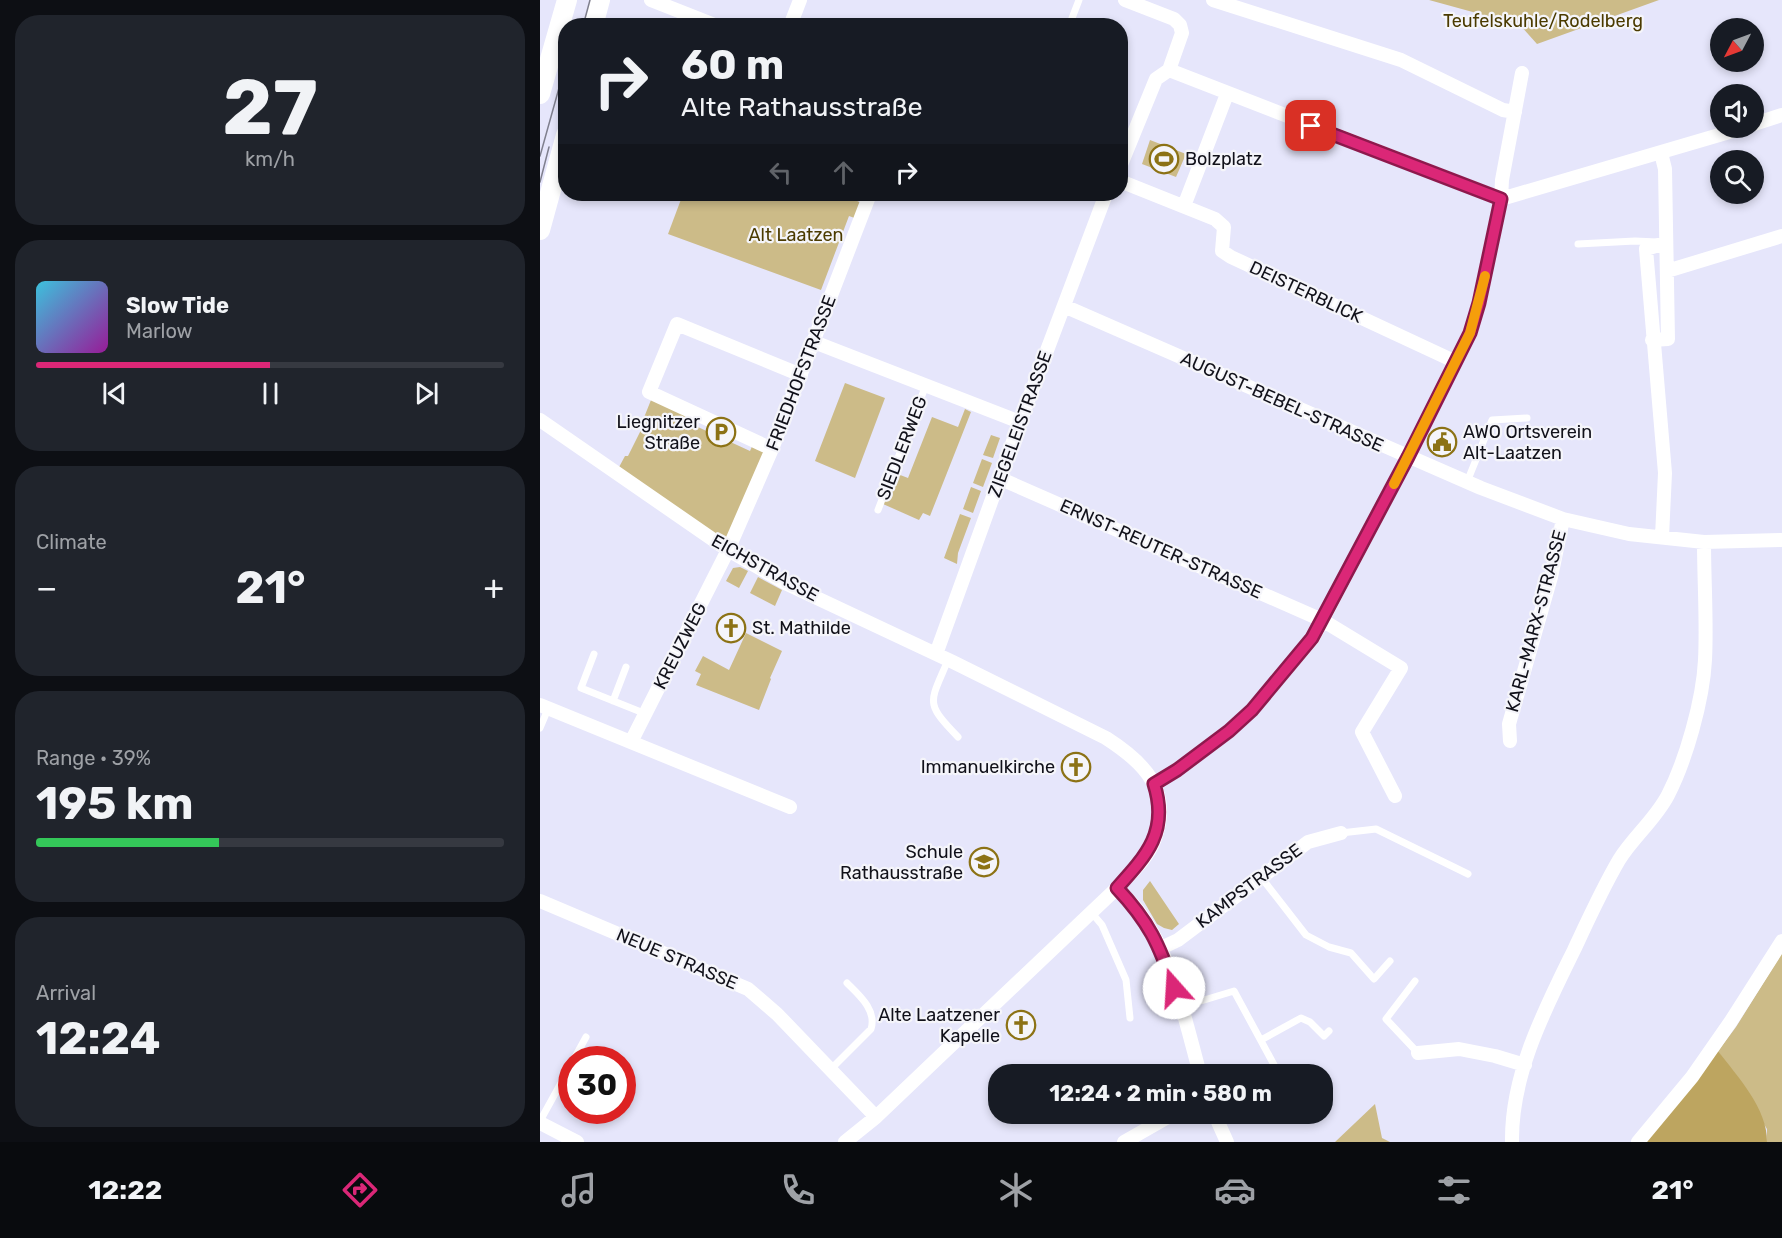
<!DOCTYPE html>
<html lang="en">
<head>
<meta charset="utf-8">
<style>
  body { margin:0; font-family:Rubik,sans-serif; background:#20242c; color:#f1f3f6; height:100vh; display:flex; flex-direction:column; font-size:22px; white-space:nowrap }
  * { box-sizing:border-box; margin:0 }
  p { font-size:20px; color:#9ea1a6 }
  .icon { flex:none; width:33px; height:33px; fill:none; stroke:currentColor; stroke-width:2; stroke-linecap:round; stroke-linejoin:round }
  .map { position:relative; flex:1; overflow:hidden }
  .panel { display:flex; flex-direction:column; gap:15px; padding:15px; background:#0d0f14; width:540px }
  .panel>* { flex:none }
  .banner { position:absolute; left:18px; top:18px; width:570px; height:183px; border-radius:24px; box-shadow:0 3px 9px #0003; background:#171b24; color:#f1f3f6; overflow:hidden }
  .needle { width:39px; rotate:229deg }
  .controls { position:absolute; left:1170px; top:18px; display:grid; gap:12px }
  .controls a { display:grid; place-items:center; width:54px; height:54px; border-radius:50%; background:#171b24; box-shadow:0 3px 9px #0003; font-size:30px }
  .speed { position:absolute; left:18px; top:1046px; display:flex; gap:12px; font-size:30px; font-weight:700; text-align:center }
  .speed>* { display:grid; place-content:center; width:78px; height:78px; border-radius:50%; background:#171b24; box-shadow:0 3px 9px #0003; line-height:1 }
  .speed .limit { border:9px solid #d22; background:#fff; color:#111 }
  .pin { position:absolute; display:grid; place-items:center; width:51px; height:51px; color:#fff; margin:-26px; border-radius:12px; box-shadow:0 3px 9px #0006 }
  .me { position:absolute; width:66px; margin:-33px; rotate:341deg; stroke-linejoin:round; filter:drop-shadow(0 0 4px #0008) }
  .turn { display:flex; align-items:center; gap:21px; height:126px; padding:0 24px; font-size:27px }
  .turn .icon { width:78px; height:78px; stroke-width:2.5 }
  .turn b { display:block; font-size:42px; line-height:51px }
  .lanes { display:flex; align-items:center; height:57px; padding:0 24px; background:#0003; justify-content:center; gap:30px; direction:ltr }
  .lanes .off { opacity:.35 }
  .big { font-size:45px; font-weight:700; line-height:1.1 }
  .panel .widget { flex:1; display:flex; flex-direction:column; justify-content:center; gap:9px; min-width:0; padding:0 21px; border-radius:24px; background:#20242c }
  .panel .dial { align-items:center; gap:0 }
  .dial b { font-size:78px; line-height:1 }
  .song { display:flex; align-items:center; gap:18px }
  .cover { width:72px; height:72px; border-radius:9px; background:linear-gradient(135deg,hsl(190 70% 55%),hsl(300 70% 35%)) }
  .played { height:6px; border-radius:3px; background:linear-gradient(90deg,#db2777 50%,#363941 50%) }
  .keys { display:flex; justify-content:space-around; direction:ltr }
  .heat { display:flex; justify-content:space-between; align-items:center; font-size:33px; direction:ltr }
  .charge { height:9px; border-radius:4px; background:linear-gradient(90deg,#34c759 39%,#363941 0) }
  .trip { position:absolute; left:448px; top:1064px; width:345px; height:60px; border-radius:24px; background:#171b24; box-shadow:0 3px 9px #0003; font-weight:700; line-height:60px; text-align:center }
  .tabs { display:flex; height:96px; justify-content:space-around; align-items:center; background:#090b0e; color:#9ea1a6 }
  .tabs .icon { width:42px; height:42px }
  .tabs .active { color:#db2777 }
  .tabs b { font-size:27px; color:#f1f3f6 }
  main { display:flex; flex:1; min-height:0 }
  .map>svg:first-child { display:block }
  .green { fill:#cb8 }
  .forest { fill:#bda560 }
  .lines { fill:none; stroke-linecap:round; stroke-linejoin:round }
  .lane { stroke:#fff; stroke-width:7 }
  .street { stroke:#fff; stroke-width:14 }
  .secondary { stroke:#fff; stroke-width:20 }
  .tram { stroke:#7f7f8e; stroke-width:1.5 }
  .route-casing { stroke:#8e194d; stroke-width:15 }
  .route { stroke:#db2777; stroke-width:10 }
  .slow { stroke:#f59e0b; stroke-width:10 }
  .labels { text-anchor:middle; stroke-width:4.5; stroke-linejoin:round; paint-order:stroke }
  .park-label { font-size:18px; fill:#4b3b00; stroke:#f5f5fa }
  .poi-label { font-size:18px; fill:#11111a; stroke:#f5f5fa; text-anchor:end }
  .street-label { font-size:18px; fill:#11111a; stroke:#f5f5fa }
</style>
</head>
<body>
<main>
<section class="panel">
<div class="widget dial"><b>27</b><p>km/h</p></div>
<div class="widget">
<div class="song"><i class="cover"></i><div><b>Slow Tide</b><p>Marlow</p></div></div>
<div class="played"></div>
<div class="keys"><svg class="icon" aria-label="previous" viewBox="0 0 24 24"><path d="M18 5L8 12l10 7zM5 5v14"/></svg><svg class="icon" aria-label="pause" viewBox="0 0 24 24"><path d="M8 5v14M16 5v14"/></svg><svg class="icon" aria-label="next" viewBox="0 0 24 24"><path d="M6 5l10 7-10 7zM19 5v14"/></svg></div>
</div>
<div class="widget"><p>Climate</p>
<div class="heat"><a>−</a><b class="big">21°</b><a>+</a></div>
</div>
<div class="widget"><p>Range · 39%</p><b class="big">195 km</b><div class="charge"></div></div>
<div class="widget"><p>Arrival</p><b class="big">12:24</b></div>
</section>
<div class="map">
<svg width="1242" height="1142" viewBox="0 0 1242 1142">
  <rect width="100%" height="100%" fill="#e6e6fb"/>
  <!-- green -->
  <path class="green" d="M889 0H1119L997 44 980 25Z
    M610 140 646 154 636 177 602 164Z
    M143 194H317L315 200 326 205 320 220 309 216 281 290 128 234Z
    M305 383 345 398 315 478 275 461Z
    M113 395 151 413 147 422 210 451 214 442 228 448 188 546 78 469 85 456H88L105 422 103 420Z
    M425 409 431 412 390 516 383 513 379 520 343 504 355 473 368 478 392 417 418 427Z
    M451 435 460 438 453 458 443 455Z
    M442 459 452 463 443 487 433 483Z
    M431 487 441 491 433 513 423 509Z
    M420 514 431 518 418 553 417 564 404 558Z
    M200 567 208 571 199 588 186 581 193 568Z
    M218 577 242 590 235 606 210 593Z
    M206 633 242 651 230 678 231 679 219 710 156 685 161 674 155 671 163 656 189 670Z
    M610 881 639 924 632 930 624 928 617 924 603 900V890Z
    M1242 953V1142H1227V1129L1178 1051 1196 1027Z
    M835 1104 842 1138 850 1142H795Z"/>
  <!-- forest -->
  <path class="forest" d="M1178 1051C1197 1076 1228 1109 1227 1142H1103Z"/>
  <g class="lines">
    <!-- lane -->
    <path class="lane" d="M529 26 539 0
      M1038 244 1095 241 1117 242
      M927 482 952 420 987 418
      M338 510 386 385
      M54 654 41 688 106 714
      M408 660C390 703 384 702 418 737
      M73 701 86 667
      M0 728 8 709
      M801 833 836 829 928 874
      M721 877 766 935 789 947 811 953 834 979 850 961
      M551 912 562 925 586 980 590 1018
      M875 981 846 1019 878 1053
      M641 1007 694 991 739 1074
      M721 1040 761 1018 770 1022 784 1036 789 1031
      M34 1059 46 1037
      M290 1070 331 1029C337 1010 319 995 307 983
      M0 1121 32 1063"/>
    <!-- street -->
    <path class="street" d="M111 0 177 26
      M673 0 861 60 963 110 975 112
      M250 26 260 0
      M629 70 961 199 1203 128
      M1214 124 1242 115
      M580 167 616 79 629 70 642 33 640 25 634 19 585 0
      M580 181 675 219 684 227 682 251 691 257 914 361
      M644 206 687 94
      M1127 271 1242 236
      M524 306 941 488 1023 519 1089 534 1164 542 1242 540
      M1112 340 1128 339 1125 169 1121 153
      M274 342 480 422
      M0 420 188 550 247 584 413 662 566 738C605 763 633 791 614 841 607 859 590 874 577 888L400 1056 336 1117 305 1142
      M232 449 109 392 137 324 261 375
      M461 479 782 620 861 668 822 732 855 796
      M1122 537 1125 473 1106 249 1125 243
      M396 654 480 422 566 194
      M0 705 250 807
      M970 741 969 724 1011 577 1023 519
      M91 742 188 550 232 449 330 194
      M614 784 637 770 689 731 712 710 773 638 868 457 930 333 939 303 961 199 962 180 982 73
      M577 888C584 896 593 903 599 912 633 958 645 1020 660 1074
      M0 901 208 989 237 1014 336 1117
      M621 948 638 940 768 842 801 833
      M878 1053 919 1049 955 1056 985 1065
      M674 1113 687 1142
      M0 1123 37 1142
      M584 1142 635 1113
      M972 1142C971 1074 1005 1009 1034 950 1048 920 1062 889 1079 860 1093 837 1115 820 1128 795 1146 760 1163 700 1165 660 1167 621 1164 582 1164 542
      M1098 1142 1152 1077 1191 1021 1242 941"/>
    <!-- secondary -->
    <path class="secondary" d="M53 26 60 0
      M0 94 27 0
      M0 230 26 135"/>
    <!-- tram -->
    <path class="tram" d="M43 26 50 0
      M0 156 26 63
      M0 182 9 147"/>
  </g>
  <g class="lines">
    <!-- route casing -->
    <g class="route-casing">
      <path id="route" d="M634 988C619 944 609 922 577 888 607 855 629 831 614 784L637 770 689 731 712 710 772 638 868 457 930 333 939 303 961 199 771 126"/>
    </g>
    <!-- route -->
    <use href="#route" class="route"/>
    <!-- slow -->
    <path class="slow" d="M854 484 930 333 945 276"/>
  </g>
  <!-- icons -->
  <defs>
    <g id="stadium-ring" transform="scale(1.5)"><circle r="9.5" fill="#f5f5fa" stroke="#8c7215" stroke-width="1.5"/><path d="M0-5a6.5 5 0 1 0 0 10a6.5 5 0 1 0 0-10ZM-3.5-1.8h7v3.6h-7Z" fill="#8c7215"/></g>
    <g id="parking-ring" transform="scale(1.5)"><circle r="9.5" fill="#f5f5fa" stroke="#8c7215" stroke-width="1.5"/><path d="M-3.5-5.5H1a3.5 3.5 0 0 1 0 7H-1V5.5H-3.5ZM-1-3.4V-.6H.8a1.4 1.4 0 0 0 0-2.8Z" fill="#8c7215"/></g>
    <g id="civic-ring" transform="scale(1.5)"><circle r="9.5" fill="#f5f5fa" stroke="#8c7215" stroke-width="1.5"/><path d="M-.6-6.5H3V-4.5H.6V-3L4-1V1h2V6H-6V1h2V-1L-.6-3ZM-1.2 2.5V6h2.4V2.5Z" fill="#8c7215"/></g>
    <g id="church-ring" transform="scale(1.5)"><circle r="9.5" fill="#f5f5fa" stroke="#8c7215" stroke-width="1.5"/><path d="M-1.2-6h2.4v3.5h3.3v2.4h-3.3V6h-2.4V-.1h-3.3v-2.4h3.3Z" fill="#8c7215"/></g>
    <g id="school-ring" transform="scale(1.5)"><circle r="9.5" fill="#f5f5fa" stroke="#8c7215" stroke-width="1.5"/><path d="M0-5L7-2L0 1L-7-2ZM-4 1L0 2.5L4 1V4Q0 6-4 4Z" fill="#8c7215"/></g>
  </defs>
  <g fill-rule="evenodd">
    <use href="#stadium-ring" x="624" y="159"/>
    <use href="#parking-ring" x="181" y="432"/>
    <use href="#civic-ring" x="902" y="442"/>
    <use href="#church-ring" x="191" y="628"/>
    <use href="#church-ring" x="536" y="767"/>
    <use href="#school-ring" x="444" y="862"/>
    <use href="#church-ring" x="481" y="1025"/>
  </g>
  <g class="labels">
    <!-- park labels -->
    <g class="park-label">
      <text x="1003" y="27">Teufelskuhle/Rodelberg</text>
      <text x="256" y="241">Alt Laatzen</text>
    </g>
    <!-- poi labels -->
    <g class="poi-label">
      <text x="645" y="165" text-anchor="start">Bolzplatz</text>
      <text x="160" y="428">Liegnitzer<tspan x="160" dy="21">Straße</tspan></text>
      <text x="923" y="438" text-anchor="start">AWO Ortsverein<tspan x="923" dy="21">Alt-Laatzen</tspan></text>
      <text x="212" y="634" text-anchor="start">St. Mathilde</text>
      <text x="515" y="773">Immanuelkirche</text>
      <text x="423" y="858">Schule<tspan x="423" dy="21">Rathausstraße</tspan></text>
      <text x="460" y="1021">Alte Laatzener<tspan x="460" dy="21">Kapelle</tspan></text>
    </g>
    <!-- street labels -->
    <g class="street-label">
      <text transform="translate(766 292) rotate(25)" y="6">DEISTERBLICK</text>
      <text transform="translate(261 373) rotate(-69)" y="6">FRIEDHOFSTRASSE</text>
      <text transform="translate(742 402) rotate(24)" y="6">AUGUST-BEBEL-STRASSE</text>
      <text transform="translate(480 424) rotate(-70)" y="6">ZIEGELEISTRASSE</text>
      <text transform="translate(362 448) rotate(-69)" y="6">SIEDLERWEG</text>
      <text transform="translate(621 549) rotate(24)" y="6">ERNST-REUTER-STRASSE</text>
      <text transform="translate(225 568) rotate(29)" y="6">EICHSTRASSE</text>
      <text transform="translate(996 621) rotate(-75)" y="6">KARL-MARX-STRASSE</text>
      <text transform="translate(140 646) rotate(-63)" y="6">KREUZWEG</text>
      <text transform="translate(709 886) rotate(-37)" y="6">KAMPSTRASSE</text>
      <text transform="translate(137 959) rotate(23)" y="6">NEUE STRASSE</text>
    </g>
  </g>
</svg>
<div class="controls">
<a><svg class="needle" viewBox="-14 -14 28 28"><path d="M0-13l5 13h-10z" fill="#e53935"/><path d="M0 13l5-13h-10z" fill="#9ea1a6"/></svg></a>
<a><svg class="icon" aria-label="sound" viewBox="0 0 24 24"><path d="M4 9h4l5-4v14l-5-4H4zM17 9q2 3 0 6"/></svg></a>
<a><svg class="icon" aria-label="search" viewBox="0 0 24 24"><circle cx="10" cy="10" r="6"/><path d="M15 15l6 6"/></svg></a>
</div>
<div class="speed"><div class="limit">30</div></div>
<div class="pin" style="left:771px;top:126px;background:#d93025"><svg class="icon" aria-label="arrive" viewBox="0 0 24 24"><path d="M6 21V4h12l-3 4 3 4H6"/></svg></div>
<svg class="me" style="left:634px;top:988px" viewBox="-20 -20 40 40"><circle r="19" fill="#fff"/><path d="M0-13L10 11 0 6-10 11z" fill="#db2777"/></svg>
<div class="trip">12:24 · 2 min · 580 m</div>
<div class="banner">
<div class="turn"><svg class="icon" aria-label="right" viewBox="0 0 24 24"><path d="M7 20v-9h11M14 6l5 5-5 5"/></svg><div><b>60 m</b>Alte Rathausstraße</div></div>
<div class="lanes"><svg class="icon off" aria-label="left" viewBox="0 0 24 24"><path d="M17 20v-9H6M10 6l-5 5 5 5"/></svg><svg class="icon off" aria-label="ahead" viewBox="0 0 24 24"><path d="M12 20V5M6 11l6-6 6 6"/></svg><svg class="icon" aria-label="right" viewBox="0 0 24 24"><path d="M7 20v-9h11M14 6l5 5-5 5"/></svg></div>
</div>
</div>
</main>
<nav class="tabs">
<b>12:22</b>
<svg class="icon active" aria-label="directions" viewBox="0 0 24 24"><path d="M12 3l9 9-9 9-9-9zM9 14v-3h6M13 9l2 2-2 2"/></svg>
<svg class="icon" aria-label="music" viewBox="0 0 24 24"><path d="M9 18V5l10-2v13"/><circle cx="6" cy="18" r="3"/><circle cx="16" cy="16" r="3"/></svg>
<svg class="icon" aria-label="phone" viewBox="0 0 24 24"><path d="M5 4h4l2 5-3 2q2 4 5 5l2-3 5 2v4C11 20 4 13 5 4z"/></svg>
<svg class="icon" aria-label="climate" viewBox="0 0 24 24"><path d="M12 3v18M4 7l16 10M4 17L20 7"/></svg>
<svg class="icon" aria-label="car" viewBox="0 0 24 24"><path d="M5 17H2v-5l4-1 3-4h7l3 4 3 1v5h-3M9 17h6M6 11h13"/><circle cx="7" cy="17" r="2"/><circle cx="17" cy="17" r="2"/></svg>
<svg class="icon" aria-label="filters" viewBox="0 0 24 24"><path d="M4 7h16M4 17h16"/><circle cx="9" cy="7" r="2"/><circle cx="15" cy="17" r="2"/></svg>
<b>21°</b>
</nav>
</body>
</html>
